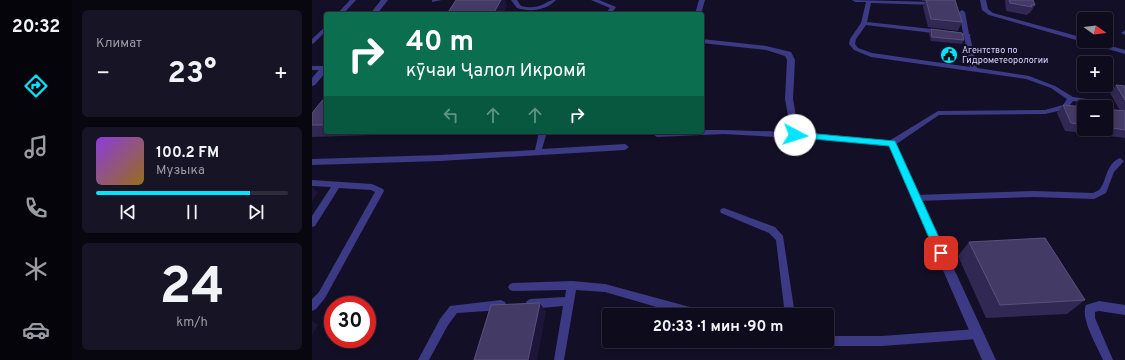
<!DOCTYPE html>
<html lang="ru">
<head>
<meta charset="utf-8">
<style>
  body { margin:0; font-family:Overpass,sans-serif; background:#171425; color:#f1f3f6; height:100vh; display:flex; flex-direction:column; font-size:15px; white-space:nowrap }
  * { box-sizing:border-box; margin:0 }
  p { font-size:13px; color:#9b9ba3 }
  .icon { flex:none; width:22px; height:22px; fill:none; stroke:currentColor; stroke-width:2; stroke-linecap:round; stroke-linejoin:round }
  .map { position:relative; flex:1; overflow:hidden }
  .panel { display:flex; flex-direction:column; gap:10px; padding:10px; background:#08060f; width:240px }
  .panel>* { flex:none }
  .banner { position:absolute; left:12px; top:12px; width:380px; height:122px; border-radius:4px; box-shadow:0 2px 6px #0003,0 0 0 1px #2e2b3b; background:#0b6e4f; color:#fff; overflow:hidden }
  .needle { width:26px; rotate:104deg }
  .fabs { position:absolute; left:765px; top:12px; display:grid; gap:8px }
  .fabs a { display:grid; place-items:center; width:36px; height:36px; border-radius:4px; background:#0e0b1c; box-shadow:0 2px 6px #0003,0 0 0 1px #2e2b3b; font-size:20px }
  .speed { position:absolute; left:12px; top:296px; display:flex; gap:8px; font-size:20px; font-weight:700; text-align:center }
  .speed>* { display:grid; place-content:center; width:52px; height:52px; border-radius:50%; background:#0e0b1c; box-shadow:0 2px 6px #0003,0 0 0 1px #2e2b3b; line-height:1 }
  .speed .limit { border:6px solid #d22; background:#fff; color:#111 }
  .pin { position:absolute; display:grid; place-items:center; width:34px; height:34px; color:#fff; margin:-17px; border-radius:8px; box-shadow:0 2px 6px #0006 }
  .me { position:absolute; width:44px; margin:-22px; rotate:95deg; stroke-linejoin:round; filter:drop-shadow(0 0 3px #0008) }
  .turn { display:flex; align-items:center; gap:14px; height:84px; padding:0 16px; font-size:18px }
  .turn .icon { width:52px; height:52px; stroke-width:2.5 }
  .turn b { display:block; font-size:28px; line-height:34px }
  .lanes { display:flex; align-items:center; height:38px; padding:0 16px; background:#0003; justify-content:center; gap:20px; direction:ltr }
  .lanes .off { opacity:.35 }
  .big { font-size:30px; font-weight:700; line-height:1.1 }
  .panel .tile { flex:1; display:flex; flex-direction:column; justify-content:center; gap:6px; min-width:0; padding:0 14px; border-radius:6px; background:#171425 }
  .panel .dial { align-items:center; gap:0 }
  .dial b { font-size:52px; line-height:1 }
  .song { display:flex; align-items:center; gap:12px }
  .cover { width:48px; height:48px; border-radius:6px; background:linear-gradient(135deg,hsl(270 70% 55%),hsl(40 70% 35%)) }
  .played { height:4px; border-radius:2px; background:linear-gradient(90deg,#00e5ff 80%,#2e2b3b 80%) }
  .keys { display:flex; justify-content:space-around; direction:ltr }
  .heat { display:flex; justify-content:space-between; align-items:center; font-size:22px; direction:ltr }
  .trip { position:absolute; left:290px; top:308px; width:232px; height:40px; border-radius:4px; background:#0e0b1c; box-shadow:0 2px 6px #0003,0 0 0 1px #2e2b3b; font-weight:700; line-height:40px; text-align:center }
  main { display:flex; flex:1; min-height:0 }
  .tabs { display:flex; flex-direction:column; width:72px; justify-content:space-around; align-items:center; background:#06040b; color:#9b9ba3 }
  .tabs .icon { width:28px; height:28px }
  .tabs .active { color:#00e5ff }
  .tabs b { font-size:18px; color:#f1f3f6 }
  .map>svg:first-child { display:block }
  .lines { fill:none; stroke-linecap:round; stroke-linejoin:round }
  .lane { fill:#3d3a85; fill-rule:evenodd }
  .street { fill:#3d3a85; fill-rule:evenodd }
  .wall { fill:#312854 }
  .shaded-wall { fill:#1d163a }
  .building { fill:#433a66; stroke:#5a527e }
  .route { fill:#00e5ff; stroke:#0095a6 }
  .labels { text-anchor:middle; stroke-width:4; stroke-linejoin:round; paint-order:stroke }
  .far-poi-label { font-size:9px; fill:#d9d4ff; stroke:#130f26; text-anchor:start }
</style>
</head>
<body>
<main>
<nav class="tabs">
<b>20:32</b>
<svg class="icon active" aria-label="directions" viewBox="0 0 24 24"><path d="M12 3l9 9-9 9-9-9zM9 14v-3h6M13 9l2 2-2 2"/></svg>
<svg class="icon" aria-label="music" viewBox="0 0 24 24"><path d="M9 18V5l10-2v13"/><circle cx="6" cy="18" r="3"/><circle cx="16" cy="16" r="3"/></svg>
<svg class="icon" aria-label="phone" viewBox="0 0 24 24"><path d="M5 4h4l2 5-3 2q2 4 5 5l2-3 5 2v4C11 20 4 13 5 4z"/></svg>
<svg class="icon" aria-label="climate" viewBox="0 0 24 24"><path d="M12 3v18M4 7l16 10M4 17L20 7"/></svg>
<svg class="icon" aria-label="car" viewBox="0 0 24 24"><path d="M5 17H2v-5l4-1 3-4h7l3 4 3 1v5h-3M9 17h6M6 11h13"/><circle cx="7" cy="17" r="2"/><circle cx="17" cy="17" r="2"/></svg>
</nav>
<section class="panel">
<div class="tile"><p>Климат</p>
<div class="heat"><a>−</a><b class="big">23°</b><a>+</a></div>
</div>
<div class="tile">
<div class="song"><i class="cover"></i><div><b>100.2 FM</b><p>Музыка</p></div></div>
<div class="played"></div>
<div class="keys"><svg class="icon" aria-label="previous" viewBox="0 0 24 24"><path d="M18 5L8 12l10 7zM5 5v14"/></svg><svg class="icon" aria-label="pause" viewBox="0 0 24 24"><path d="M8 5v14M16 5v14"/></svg><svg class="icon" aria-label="next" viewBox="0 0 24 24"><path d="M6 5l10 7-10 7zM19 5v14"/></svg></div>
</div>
<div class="tile dial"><b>24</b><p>km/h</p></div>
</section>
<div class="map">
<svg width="813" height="360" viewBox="0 0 813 360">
  <rect width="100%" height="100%" fill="#130f26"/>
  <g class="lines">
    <!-- lane -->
    <path class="lane" d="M38 0H44L31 14H25Z
      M120 0H130L120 2Z
      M199 0H205L209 6C217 8 224 8 232 4 236 2 238 0 244 0 233 11 219 12 205 8Z
      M279 0H287L304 7 299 14H293L298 8Z
      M387 0H393L389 14H383Z
      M540 0 625 2V4L623 5 559 3 555 22 629 30 632 32 629 34 554 25 544 39 543 44 546 48 560 53 658 67 652 36 640 35 637 33 640 31 651 33 647 12 650 10 653 12 657 34 659 35 658 36 665 68 717 76 743 86 761 97 798 102 801 104 798 106 761 101 755 109 733 114 627 115 583 145H577L576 143 577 141 626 111 733 110 751 105 755 99 739 88 714 79 559 57 542 50 537 44 538 39 549 23 554 2H543Z
      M668 0H674L676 9 681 13 772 38V41H781L813 50V54L677 15 670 10Z
      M14 26V31L2 43 0 44V39Z
      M812 31H813V35L809 33Z
      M0 66H14V70H0Z
      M390 130H412L483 132 487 135 483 138 412 134 345 137 341 134 343 132H390Z
      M227 132H235L230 149 313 144 317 147 313 150 128 161 0 165V159L128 155 223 150Z
      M808 158 812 161 802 172 794 193 782 199 722 197 604 201 601 200 600 198 601 196 604 195 722 191 781 193C783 192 785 191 787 190 795 182 793 164 808 158Z
      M0 180 60 184 71 189 72 191 13 298 4 309 0 311V299L7 292 63 192 59 190 27 188 3 226 0 227V216L19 187 0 186Z
      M412 208 463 227 471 236 483 315H473L464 240 457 233 409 213 408 211 409 209Z
      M260 281 293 284 389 310 393 312 394 315H372L293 292 264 290 252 360H242L251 306 218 309 215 307 213 304 215 301 218 299 253 297 254 290 201 291 198 290 196 287 198 284 201 283Z
      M189 300 193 302 194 305 193 308 189 310 145 313 136 325 117 360H106L128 319 138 306Z
      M787 301 813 305V315L787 311 783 312V318L801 360H791C785 346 768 318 774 305Z
      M665 329 669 330 670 334 669 338 665 339 570 346H502L498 345 497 341H515V336H570Z"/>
    <!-- street -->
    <path class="street" d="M69 0H76L65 14H58Z
      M390 39 454 46 479 52 483 60 481 99 487 132 583 141 684 360H670L577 146 480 137 473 99 475 60 473 56 454 50 390 43Z
      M11 65H14V72L3 85 0 86V78Z"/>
  </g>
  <!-- wall -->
  <path class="wall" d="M610 0H643L650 22 646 31 616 27 611 7 613 1H610Z
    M693 0H721L723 5 718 13H717L715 15 694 11Z
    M619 29 652 40 650 44 619 41 617 34Z
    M804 85 813 86V138L753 131 745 113 751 105 772 107V129H794V109L808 111 798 93Z
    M14 96V132H63L61 135 0 137V113Z
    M657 242 773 300 755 314 674 318 646 256Z"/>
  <!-- shaded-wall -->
  <path class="shaded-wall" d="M189 0H193L195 6 191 14H181Z
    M59 132H63L61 135Z
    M0 187 6 193 0 201Z
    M228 303 234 312 225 360H216Z
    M0 321 6 325 0 335Z"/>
  <!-- building -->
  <path class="building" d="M144 0H189L181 14H135Z
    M614 0H643L650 22 619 19Z
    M697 0H721L723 5H719L720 7 698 3Z
    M619 29 650 33 652 40 620 37Z
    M804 85 813 86V100Z
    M14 96V125H0V113Z
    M751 105 772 107V125L759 123Z
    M794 109 813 111V130L794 127Z
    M733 238 773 300 688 305 657 242Z
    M228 303 216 360H162L179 305Z"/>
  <!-- route -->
  <path class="route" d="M483 132 583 141 634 253 632 256H625L577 146 480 137V133Z"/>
  <!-- icons -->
  <defs>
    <g id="civic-disc" transform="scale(0.9)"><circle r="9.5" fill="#00e5ff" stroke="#130f26"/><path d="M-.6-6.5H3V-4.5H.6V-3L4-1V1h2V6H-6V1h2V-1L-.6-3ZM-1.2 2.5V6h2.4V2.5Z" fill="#111"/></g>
  </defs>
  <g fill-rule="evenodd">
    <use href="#civic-disc" x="637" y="55"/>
  </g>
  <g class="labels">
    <!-- far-poi labels -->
    <g class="far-poi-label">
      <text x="650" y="53">Агентство по<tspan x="650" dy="10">Гидрометеорологии</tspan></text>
    </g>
  </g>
</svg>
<div class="fabs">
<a><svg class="needle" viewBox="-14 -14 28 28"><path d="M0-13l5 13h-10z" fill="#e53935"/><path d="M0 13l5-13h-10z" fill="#9b9ba3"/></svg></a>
<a>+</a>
<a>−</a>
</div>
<div class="speed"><div class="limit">30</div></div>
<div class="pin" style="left:629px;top:253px;background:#d93025"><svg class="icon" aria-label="arrive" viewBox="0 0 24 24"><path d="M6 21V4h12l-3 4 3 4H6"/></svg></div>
<svg class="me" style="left:483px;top:135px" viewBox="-20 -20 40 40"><circle r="19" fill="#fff"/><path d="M0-13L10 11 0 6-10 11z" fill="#00e5ff"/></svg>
<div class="trip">20:33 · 1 мин · 90 m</div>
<div class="banner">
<div class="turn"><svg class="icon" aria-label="right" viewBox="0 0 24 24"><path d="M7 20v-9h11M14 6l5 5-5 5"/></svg><div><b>40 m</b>кӯчаи Ҷалол Икромӣ</div></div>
<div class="lanes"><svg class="icon off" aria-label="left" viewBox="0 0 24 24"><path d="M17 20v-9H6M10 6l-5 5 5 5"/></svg><svg class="icon off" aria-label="ahead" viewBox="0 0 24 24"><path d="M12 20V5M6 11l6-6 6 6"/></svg><svg class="icon off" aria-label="ahead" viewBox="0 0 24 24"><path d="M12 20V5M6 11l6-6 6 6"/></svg><svg class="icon" aria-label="right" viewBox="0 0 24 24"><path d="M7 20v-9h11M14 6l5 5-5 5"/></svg></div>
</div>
</div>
</main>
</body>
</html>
